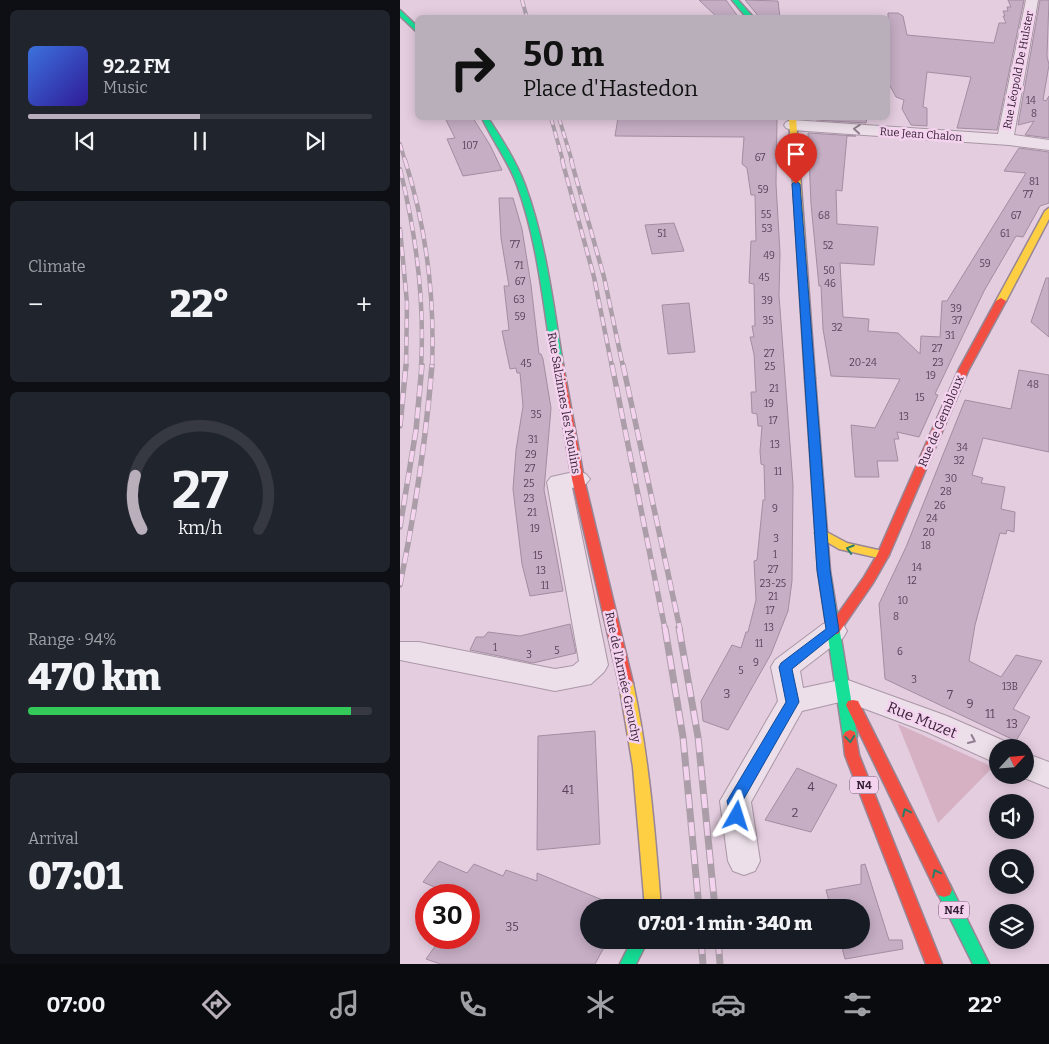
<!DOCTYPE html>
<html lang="en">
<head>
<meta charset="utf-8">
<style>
  body { margin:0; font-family:Bitter,serif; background:#20242c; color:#f1f3f6; height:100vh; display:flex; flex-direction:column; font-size:19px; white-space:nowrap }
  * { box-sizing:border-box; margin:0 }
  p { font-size:16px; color:#9ea1a6 }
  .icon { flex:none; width:28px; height:28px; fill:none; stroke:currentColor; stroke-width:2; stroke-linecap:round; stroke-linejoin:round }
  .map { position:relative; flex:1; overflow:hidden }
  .details { display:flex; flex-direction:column; gap:10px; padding:10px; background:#0d0f14; width:400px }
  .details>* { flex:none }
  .banner { position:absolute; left:15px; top:15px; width:475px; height:105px; border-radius:8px; box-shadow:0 2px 12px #0003; background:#b8afbb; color:#111; overflow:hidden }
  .needle { width:32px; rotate:64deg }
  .fabs { position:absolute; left:589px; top:739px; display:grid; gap:10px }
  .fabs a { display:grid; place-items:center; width:45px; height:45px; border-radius:50%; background:#171b24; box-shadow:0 2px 12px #0003; font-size:25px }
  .speed { position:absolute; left:15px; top:884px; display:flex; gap:10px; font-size:25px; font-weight:700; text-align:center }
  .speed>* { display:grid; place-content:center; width:65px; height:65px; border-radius:50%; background:#171b24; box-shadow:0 2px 12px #0003; line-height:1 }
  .speed .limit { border:8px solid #d22; background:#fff; color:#111 }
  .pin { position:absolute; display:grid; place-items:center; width:42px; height:42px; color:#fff; margin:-51px -21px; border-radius:50% 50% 50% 0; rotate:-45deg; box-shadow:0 0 5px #0007 }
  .pin .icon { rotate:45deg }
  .me { position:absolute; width:55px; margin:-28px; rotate:6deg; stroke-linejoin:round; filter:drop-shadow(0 0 4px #0008) }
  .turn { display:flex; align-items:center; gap:18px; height:105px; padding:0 25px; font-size:22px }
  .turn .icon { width:65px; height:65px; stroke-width:2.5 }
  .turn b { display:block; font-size:35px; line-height:42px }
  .big { font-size:38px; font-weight:800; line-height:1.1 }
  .details .widget { flex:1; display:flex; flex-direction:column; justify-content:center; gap:8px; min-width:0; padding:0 18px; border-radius:8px; background:#20242c }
  .details .dial { align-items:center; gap:0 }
  .dial svg { height:130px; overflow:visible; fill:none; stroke:#363941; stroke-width:7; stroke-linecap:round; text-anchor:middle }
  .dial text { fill:#f1f3f6; stroke:none }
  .song { display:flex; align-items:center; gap:15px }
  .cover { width:60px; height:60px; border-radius:8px; background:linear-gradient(135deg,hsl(220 70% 55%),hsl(250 70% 35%)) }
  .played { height:5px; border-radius:2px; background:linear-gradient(90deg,#b8afbb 50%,#363941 50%) }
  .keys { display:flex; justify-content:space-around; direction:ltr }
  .heat { display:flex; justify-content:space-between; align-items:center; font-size:28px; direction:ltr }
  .charge { height:8px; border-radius:4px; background:linear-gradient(90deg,#34c759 94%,#363941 0) }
  .trip { position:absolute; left:180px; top:899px; width:290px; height:50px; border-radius:25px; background:#171b24; box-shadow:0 2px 12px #0003; font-weight:800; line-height:50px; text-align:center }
  .tabs { display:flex; height:80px; justify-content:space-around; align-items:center; background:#090b0e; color:#9ea1a6 }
  .tabs .icon { width:35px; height:35px }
  .tabs .on { color:#b8afbb }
  .tabs b { font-size:22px; color:#f1f3f6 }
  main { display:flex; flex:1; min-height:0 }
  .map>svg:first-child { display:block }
  .green { fill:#d6b0c3 }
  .building { fill:#c6aec5; stroke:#a28da1 }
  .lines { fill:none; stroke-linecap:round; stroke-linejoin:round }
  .street-casing { stroke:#a996a6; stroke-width:2 }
  .fast-casing { stroke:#988696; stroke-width:3 }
  .slow-casing { stroke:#988696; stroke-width:3 }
  .jam-casing { stroke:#988696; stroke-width:3 }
  .street { fill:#ecdfe9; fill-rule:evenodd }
  .fast { fill:#16e098; fill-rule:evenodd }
  .slow { fill:#ffcf43; fill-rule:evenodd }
  .jam { fill:#f24e42; fill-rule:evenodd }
  .rail-far3-casing { stroke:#ab9ea9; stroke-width:4 }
  .rail-far2-casing { stroke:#ab9ea9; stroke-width:4.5 }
  .rail-far1-casing { stroke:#ab9ea9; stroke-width:5.5 }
  .rail-casing { stroke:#ab9ea9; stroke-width:7 }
  .rail-far3 { stroke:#f4d3ee; stroke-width:2.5; stroke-dasharray:7; stroke-linecap:butt }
  .rail-far2 { stroke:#f4d3ee; stroke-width:3; stroke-dasharray:9; stroke-linecap:butt }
  .rail-far1 { stroke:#f4d3ee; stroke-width:4; stroke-dasharray:11; stroke-linecap:butt }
  .rail { stroke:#f4d3ee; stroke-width:5; stroke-dasharray:14; stroke-linecap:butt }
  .oneway { stroke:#917e90 }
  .oneway2 { stroke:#267f68 }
  .route { fill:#1a73e8; stroke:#114b97 }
  .labels { text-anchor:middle; stroke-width:5; stroke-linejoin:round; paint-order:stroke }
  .number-label { font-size:10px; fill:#5a425a }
  .far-street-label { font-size:11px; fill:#361e37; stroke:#f4d3ee }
  .shield { fill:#f4d3ee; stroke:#6f546e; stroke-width:1 }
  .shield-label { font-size:11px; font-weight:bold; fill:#361e37 }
  .street-label { font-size:12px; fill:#361e37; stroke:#f4d3ee }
  .near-number-label { font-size:12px; fill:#5a425a }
  .near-street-label { font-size:15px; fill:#361e37; stroke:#f4d3ee }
</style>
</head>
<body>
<main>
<section class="details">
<div class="widget">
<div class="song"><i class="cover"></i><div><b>92.2 FM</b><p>Music</p></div></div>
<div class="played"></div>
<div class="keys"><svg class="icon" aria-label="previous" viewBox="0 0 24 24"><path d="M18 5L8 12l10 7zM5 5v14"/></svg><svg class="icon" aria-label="pause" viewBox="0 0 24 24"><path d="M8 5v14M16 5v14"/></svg><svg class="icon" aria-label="next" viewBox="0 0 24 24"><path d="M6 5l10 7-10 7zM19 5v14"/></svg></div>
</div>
<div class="widget"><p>Climate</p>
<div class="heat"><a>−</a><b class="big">22°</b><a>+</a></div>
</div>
<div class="widget dial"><svg viewBox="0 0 100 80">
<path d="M14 69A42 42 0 1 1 86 69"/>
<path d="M14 69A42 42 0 0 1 10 36" stroke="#b8afbb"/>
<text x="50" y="56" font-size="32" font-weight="700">27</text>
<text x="50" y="72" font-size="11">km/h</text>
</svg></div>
<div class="widget"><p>Range · 94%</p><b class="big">470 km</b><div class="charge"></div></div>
<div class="widget"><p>Arrival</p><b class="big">07:01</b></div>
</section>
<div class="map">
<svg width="649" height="964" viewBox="0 0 649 964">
  <rect width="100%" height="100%" fill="#e4cddf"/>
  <!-- green -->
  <path class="green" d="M498 724 593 767 538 823Z"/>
  <!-- building -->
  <path class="building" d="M299 0H326L339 18H318Z
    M345 0 378 1 380 18H360Z
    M608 0H624L597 130 557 128 571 77 527 72 523 107 527 108V126L511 125 502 109 504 100 496 97 488 82V13H498L503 16 507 35 594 43 599 23H606L603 16H605L603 11H608L607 7H611Z
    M640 0H649L647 56 649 65 643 100 646 101 649 96V138L625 135 634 121 618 125Z
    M45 118H73L90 145 102 170 63 176 47 139 55 138Z
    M218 118H377L376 184 380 253 379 295 393 485 392 581 388 611 371 654 328 730 303 721 301 701 332 645 341 648 346 632H348L356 600 354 561 357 560 363 500H365L364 465 361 464 360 451 362 426H358L357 414 352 413 351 392H356L354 354 350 337H354L352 326H355L354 284 349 283 351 241H356L355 195H351L347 168 342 164 344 137 215 136Z
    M415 118H467L466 123 416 120Z
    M408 133 456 136H447L442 191 436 190 437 224 478 227 474 265 440 263 443 317 469 319 468 331 498 333 520 354 521 336 540 337 542 301H547L626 173 604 171 619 148 649 152V203L640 206 623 237 616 236 584 291 535 394 538 395 519 437 497 432 499 439H494L498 461H477L479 477H455L451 425 475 428 500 379 431 376 423 329 421 286H419L411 204Z
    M99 198H113L122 229 131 285 139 354H141L143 359 151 408 144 490 163 591 130 596 122 564 113 489 116 450 123 406 120 373H117L116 368 110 369 102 331 109 330 104 286H109L101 238Z
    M274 223 284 251 252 254 245 225Z
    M646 278H649V337L631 322Z
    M289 303 295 352 268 354 262 305Z
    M619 370 649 375V452L583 438 572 475 583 478 581 483 605 487 601 509 615 512 614 532 607 530 606 534 600 533 575 625 569 661 601 677 616 655 642 661 613 709 630 717 616 741 485 679 479 604 506 547 565 400 611 409Z
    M170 624 176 653 133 663 70 650 76 637H84L88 632 120 636Z
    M195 731 200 844 137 850 138 736Z
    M397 768 437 785 411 832 365 820Z
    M39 861 67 873 74 864 103 876 106 870 137 881V873L222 908H189V940H208L195 964H40L26 959 41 938H69V895H37L41 890 23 882Z
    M465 864 489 940H502L503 949 445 959 440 940H461V908H431L426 890 461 884V865Z"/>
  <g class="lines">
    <!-- street casing -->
    <g class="street-casing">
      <path id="street" d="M626 0H638L614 135 649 140V150L609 145 392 130 386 128 384 125 386 122 392 120 598 134Z
        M178 471 186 474 190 479 186 484 172 488 208 665 204 672 191 684 155 691 0 660V642H19L155 669 173 666 179 661 147 482 151 477Z
        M433 621 443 624 447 631 443 638 400 671 403 688 445 679 547 716 609 743 611 748H598V764L527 732 444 701 402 711 351 802 360 861 355 871 344 875 333 871 328 861 320 801 378 701 371 667 375 660 423 624Z
        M625 753 649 762V788L617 775H625Z"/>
    </g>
    <!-- fast casing -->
    <g class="fast-casing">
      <path id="fast" d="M332 0H338L354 18H347Z
        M0 10 18 27V33L0 16Z
        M82 118H88C102 139 116 161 125 185 146 242 153 304 163 364L162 366 158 367 153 364C143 304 138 242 117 185 108 160 92 140 82 118Z
        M410 375 415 378 430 571 457 736 455 740 450 742 445 740 443 736 418 571 405 378Z
        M544 883 550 885 589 964H573L536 890 538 885Z
        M232 940H248L236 964H220Z"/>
    </g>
    <!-- slow casing -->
    <g class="slow-casing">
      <path id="slow" d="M389 118H396L415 378 410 381 405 378Z
        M649 208V219L606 301 601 304 598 303 596 301 645 211Z
        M421 529 447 543 487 552 489 555 487 558 483 559 439 549 417 536 415 533Z
        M226 678 231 679 233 683C249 757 255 832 261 908H245L233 767 219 683 221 679Z"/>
    </g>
    <!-- jam casing -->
    <g class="jam-casing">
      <path id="jam" d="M601 298 606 301 569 369 489 555 473 583 438 634H428L427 631 428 628 464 577 477 555 559 369 596 301Z
        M158 361 163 364 184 479 233 683 231 687 226 688 221 687 219 683 172 479 153 364Z
        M453 700 458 701 550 885 552 890 550 895 544 897 538 895 446 705 448 701Z
        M450 730 455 732 459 755 542 964H526L445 755 443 736 445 732Z"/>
    </g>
    <!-- street -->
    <use href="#street" class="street"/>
    <!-- fast -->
    <use href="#fast" class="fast"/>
    <!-- slow -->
    <use href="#slow" class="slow"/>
    <!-- jam -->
    <use href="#jam" class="jam"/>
    <!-- rail-far3 casing -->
    <g class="rail-far3-casing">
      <path id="rail-far3" d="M122 0 127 18
        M151 118 163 161
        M159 118 172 161
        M0 144 5 161"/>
    </g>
    <!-- rail-far2 casing -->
    <g class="rail-far2-casing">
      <path id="rail-far2" d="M5 160C26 227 35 296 32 367
        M162 160 194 277 212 367
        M171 160 204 277 223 367
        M0 169C16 234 25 299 21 367
        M0 229 7 303 6 367"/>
    </g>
    <!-- rail-far1 casing -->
    <g class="rail-far1-casing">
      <path id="rail-far1" d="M212 365 265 629
        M223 365 280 629
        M0 426 6 365
        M0 527 16 430 22 365
        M0 585C15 512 26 440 32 365"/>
    </g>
    <!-- rail casing -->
    <g class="rail-casing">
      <path id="rail" d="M265 628 283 737 299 908
        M279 628 298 737 315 908
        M301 940 303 964
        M318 940 320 964"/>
    </g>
    <!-- rail-far3 -->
    <use href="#rail-far3" class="rail-far3"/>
    <!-- rail-far2 -->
    <use href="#rail-far2" class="rail-far2"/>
    <!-- rail-far1 -->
    <use href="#rail-far1" class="rail-far1"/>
    <!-- rail -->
    <use href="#rail" class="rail"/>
  </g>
  <!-- one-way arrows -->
  <defs><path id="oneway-chevron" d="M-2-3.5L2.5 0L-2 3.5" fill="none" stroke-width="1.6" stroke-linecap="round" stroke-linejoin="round" transform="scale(1.25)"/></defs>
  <g class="oneway">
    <use href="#oneway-chevron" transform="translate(457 129) rotate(-176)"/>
    <use href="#oneway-chevron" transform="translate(572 740) rotate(25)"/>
  </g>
  <g class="oneway2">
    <use href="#oneway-chevron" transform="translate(450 549) rotate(-163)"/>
    <use href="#oneway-chevron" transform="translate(450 739) rotate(84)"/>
    <use href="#oneway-chevron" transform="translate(506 812) rotate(-115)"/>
    <use href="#oneway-chevron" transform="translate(536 873) rotate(-116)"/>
  </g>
  <!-- route -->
  <path class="route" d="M396 181 400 184 430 570 439 631 392 669 399 702 342 802 344 816 342 821 337 823 332 821 327 801 386 702 379 667 381 663 426 629 417 570 392 184Z"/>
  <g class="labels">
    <!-- number labels -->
    <g class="number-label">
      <text x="631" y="104">14</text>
      <text x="634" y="117">8</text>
      <text x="70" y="149">107</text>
      <text x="360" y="161">67</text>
      <text x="634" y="185">81</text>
      <text x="363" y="193">59</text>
      <text x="628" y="198">77</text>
      <text x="366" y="218">55</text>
      <text x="424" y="219">68</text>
      <text x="616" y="219">67</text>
      <text x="367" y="232">53</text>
      <text x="262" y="237">51</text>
      <text x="605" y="237">61</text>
      <text x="115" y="248">77</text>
      <text x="428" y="249">52</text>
      <text x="369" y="259">49</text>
      <text x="585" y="267">59</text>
      <text x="119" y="269">71</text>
      <text x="429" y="274">50</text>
      <text x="364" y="281">45</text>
      <text x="120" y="285">67</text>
      <text x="430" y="287">46</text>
      <text x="119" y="303">63</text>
      <text x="367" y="304">39</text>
      <text x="556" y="312">39</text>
      <text x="120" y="320">59</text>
      <text x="368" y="324">35</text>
      <text x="557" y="324">37</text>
      <text x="437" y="331">32</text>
      <text x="550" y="339">31</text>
      <text x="537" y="352">27</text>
      <text x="369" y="357">27</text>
      <text x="463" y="366">20-24</text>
      <text x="538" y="366">23</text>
      <text x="126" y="367">45</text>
      <text x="370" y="370">25</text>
      <text x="531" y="379">19</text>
      <text x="633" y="388">48</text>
      <text x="374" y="392">21</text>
      <text x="520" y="401">15</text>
      <text x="369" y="407">19</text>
      <text x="136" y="418">35</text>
      <text x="504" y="420">13</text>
      <text x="373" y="424">17</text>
      <text x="133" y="443">31</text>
      <text x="375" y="448">13</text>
      <text x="562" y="451">34</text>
      <text x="131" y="458">29</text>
      <text x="559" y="464">32</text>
      <text x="130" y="472">27</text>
      <text x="378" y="475">11</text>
      <text x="551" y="482">30</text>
      <text x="129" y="487">25</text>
      <text x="546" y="495">28</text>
      <text x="129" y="502">23</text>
      <text x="540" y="509">26</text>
      <text x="375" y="512">9</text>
      <text x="132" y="516">21</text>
      <text x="532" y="522">24</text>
      <text x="135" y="532">19</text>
      <text x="529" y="536">20</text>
      <text x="376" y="542">3</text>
      <text x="526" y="549">18</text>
      <text x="375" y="558">1</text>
      <text x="138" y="559">15</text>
      <text x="517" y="571">14</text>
      <text x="373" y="573">27</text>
      <text x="141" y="574">13</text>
      <text x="512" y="584">12</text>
      <text x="373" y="587">23-25</text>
      <text x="145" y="589">11</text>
      <text x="373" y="600">21</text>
      <text x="503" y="604">10</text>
      <text x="370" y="614">17</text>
      <text x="496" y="620">8</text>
      <text x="369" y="631">13</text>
      <text x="359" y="647">11</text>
      <text x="95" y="651">1</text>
      <text x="157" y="654">5</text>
      <text x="500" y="655">6</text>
      <text x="129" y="658">3</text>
      <text x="356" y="666">9</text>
      <text x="341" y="674">5</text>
      <text x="514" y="683">3</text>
      <text x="610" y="690">13B</text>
    </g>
    <!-- far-street labels -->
    <g class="far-street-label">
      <text transform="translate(618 70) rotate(-79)" y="4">Rue Léopold De Hulster</text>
      <text transform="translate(521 134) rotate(4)" y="4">Rue Jean Chalon</text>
    </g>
    <!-- shield labels -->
    <g class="shield">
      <rect x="450" y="776.5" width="28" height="17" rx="4"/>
      <rect x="539" y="901.5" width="30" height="17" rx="4"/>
    </g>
    <g class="shield-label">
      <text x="464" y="789">N4</text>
      <text x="554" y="914">N4f</text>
    </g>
    <!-- street labels -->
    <g class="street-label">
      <text transform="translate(164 403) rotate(80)" y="4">Rue Salzinnes les Moulins</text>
      <text transform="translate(541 421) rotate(-67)" y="4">Rue de Gembloux</text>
      <text transform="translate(223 677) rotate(78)" y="4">Rue de l'Armée Grouchy</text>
    </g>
    <!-- near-number labels -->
    <g class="near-number-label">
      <text x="327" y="698">3</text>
      <text x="550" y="699">7</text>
      <text x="570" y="708">9</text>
      <text x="590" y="718">11</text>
      <text x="612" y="728">13</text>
      <text x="411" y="791">4</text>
      <text x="168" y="794">41</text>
      <text x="395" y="817">2</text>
      <text x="112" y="931">35</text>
    </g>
    <!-- near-street labels -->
    <g class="near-street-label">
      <text transform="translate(522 720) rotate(22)" y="5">Rue Muzet</text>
    </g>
  </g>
</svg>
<div class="fabs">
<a><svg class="needle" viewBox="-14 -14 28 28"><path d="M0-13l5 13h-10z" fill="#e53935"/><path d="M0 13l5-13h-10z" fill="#9ea1a6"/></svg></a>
<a><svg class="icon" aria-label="sound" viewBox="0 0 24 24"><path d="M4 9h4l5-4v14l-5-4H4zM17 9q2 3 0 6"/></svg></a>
<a><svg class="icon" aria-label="search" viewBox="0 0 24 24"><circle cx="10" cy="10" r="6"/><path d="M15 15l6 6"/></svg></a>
<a><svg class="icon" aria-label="layers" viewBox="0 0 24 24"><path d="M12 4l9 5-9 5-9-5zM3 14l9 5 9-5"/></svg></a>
</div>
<div class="speed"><div class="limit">30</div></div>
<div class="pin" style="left:396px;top:184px;background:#d93025"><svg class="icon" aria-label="arrive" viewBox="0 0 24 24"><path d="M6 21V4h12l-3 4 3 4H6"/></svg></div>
<svg class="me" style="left:337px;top:816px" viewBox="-20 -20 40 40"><path d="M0-17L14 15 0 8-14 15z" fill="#1a73e8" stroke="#fff" stroke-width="4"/></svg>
<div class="trip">07:01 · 1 min · 340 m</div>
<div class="banner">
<div class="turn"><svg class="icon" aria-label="right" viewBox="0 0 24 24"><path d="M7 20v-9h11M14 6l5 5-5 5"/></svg><div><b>50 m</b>Place d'Hastedon</div></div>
</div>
</div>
</main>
<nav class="tabs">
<b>07:00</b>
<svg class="icon on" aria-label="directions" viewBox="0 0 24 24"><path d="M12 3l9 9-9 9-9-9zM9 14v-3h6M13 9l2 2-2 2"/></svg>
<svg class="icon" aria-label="music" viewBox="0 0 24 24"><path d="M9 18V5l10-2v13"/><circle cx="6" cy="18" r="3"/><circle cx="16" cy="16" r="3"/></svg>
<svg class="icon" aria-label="phone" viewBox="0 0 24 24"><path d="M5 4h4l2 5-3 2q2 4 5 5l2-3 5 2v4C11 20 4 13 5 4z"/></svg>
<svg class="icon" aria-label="climate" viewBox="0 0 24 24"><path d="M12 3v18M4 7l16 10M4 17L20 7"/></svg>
<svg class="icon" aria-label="car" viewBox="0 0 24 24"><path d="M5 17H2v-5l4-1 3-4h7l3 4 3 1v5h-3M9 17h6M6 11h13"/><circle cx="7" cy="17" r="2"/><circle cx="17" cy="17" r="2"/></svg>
<svg class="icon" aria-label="filters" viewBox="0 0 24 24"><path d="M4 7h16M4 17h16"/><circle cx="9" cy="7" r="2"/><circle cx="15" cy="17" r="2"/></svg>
<b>22°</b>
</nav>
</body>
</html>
